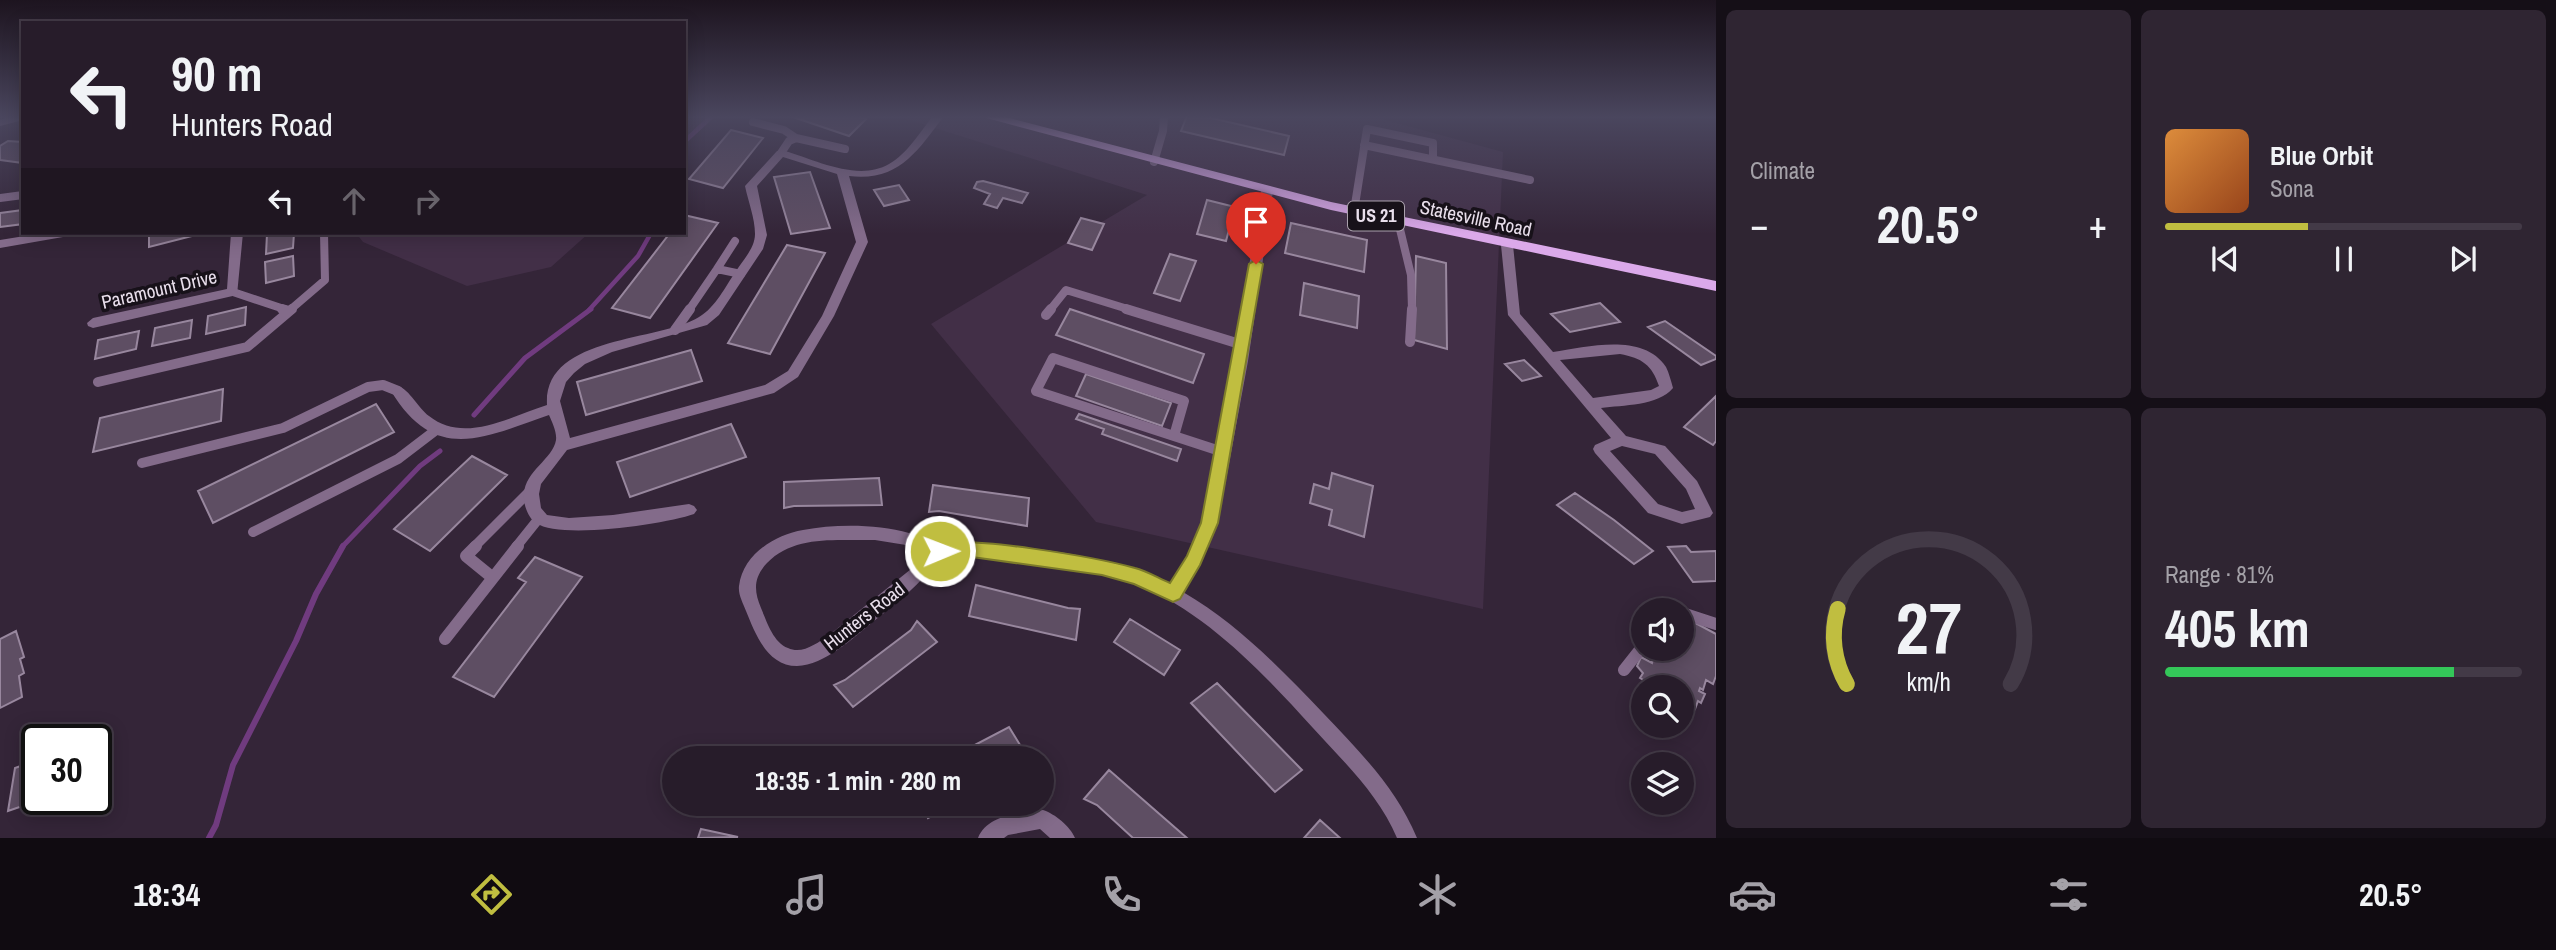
<!DOCTYPE html>
<html lang="en">
<head>
<meta charset="utf-8">
<style>
  body { margin:0; font-family:"Archivo Narrow",sans-serif; background:#2f2532; color:#f1f3f6; height:100vh; display:flex; flex-direction:column; font-size:26px; white-space:nowrap }
  * { box-sizing:border-box; margin:0 }
  p { font-size:23px; color:#a4a1a8 }
  .icon { flex:none; width:38px; height:38px; fill:none; stroke:currentColor; stroke-width:2; stroke-linecap:round; stroke-linejoin:round }
  .map { position:relative; flex:1; overflow:hidden }
  .side { display:flex; flex-direction:column; gap:10px; padding:10px; background:#150f17; width:840px }
  .side>* { flex:none }
  .banner { position:absolute; left:21px; top:21px; width:665px; height:214px; border-radius:0px; box-shadow:0 4px 18px #0003,0 0 0 2px #433a47; background:#271c2a; color:#f1f3f6; overflow:hidden }
  .fabs { position:absolute; left:1631px; top:598px; display:grid; gap:14px }
  .fabs a { display:grid; place-items:center; width:63px; height:63px; border-radius:50%; background:#271c2a; box-shadow:0 4px 18px #0003,0 0 0 2px #433a47; font-size:35px }
  .speed { position:absolute; left:21px; top:724px; display:flex; gap:14px; font-size:35px; font-weight:700; text-align:center }
  .speed>* { display:grid; place-content:center; width:91px; height:91px; border-radius:50%; background:#271c2a; box-shadow:0 4px 18px #0003,0 0 0 2px #433a47; line-height:1 }
  .speed .limit { border:4px solid #111; border-radius:10px; background:#fff; color:#111 }
  .pin { position:absolute; display:grid; place-items:center; width:60px; height:60px; color:#fff; margin:-72px -30px; border-radius:50% 50% 50% 0; rotate:-45deg; box-shadow:0 0 7px #0007 }
  .pin .icon { rotate:45deg }
  .me { position:absolute; width:77px; margin:-38px; rotate:89deg; stroke-linejoin:round; filter:drop-shadow(0 0 5px #0008) }
  .turn { display:flex; align-items:center; gap:24px; height:147px; padding:0 35px; font-size:32px }
  .turn .icon { width:91px; height:91px; stroke-width:2.5 }
  .turn b { display:block; font-size:49px; line-height:60px }
  .lanes { display:flex; align-items:center; height:66px; padding:0 35px; background:#0003; justify-content:center; gap:35px; direction:ltr }
  .lanes .off { opacity:.35 }
  .big { font-size:52px; font-weight:800; line-height:1.1 }
  .side .tile { flex:1; display:flex; flex-direction:column; justify-content:center; gap:10px; min-width:0; padding:0 24px; border-radius:10px; background:#2f2532 }
  .side .dial { align-items:center; gap:0 }
  .dial svg { height:182px; overflow:visible; fill:none; stroke:#433a47; stroke-width:7; stroke-linecap:round; text-anchor:middle }
  .dial text { fill:#f1f3f6; stroke:none }
  .song { display:flex; align-items:center; gap:21px }
  .cover { width:84px; height:84px; border-radius:10px; background:linear-gradient(135deg,hsl(30 70% 55%),hsl(20 70% 35%)) }
  .played { height:7px; border-radius:4px; background:linear-gradient(90deg,#c0be40 40%,#433a47 40%) }
  .keys { display:flex; justify-content:space-around; direction:ltr }
  .heat { display:flex; justify-content:space-between; align-items:center; font-size:38px; direction:ltr }
  .charge { height:10px; border-radius:5px; background:linear-gradient(90deg,#34c759 81%,#433a47 0) }
  .side .tiles { flex:1; display:grid; gap:10px; grid-template-columns:repeat(2,1fr) }
  .trip { position:absolute; left:662px; top:746px; width:392px; height:70px; border-radius:35px; background:#271c2a; box-shadow:0 4px 18px #0003,0 0 0 2px #433a47; font-weight:800; line-height:70px; text-align:center }
  .tab-bar { display:flex; height:112px; justify-content:space-around; align-items:center; background:#100b11; color:#a4a1a8 }
  .tab-bar .icon { width:49px; height:49px }
  .tab-bar .active { color:#c0be40 }
  .tab-bar b { font-size:32px; color:#f1f3f6 }
  main { display:flex; flex:1; min-height:0 }
  .map>svg:first-child { display:block }
  .built { fill:#422f47 }
  .lines { fill:none; stroke-linecap:round; stroke-linejoin:round }
  .stream-far2 { stroke:#703b7f; stroke-width:4.5 }
  .stream-far1 { stroke:#703b7f; stroke-width:5 }
  .stream { stroke:#703b7f; stroke-width:6 }
  .building { fill:#5e4e63; stroke:#98879e; stroke-width:2 }
  .lane-far2 { stroke:#836b8a; stroke-width:8 }
  .lane-far1 { stroke:#836b8a; stroke-width:10 }
  .lane { stroke:#836b8a; stroke-width:12 }
  .street { fill:#836b8a; fill-rule:evenodd }
  .primary { fill:#dba9ea; fill-rule:evenodd }
  .route { fill:#c0be40; stroke:#7d7c2a; stroke-width:2 }
  .labels { text-anchor:middle; stroke-width:7; stroke-linejoin:round; paint-order:stroke }
  .shield { fill:#171119; stroke:#aaa1ad; stroke-width:2 }
  .shield-label { font-size:18px; font-weight:bold; fill:#e9dfec }
  .street-label { font-size:19px; fill:#e9dfec; stroke:#171119 }
</style>
</head>
<body>
<main>
<div class="map">
<svg width="1716" height="838" viewBox="0 0 1716 838">
  <rect width="100%" height="100%" fill="#342538"/>
  <!-- built -->
  <path class="built" d="M684 116H716L684 145Z
    M897 116H1371L1503 152 1483 609 1096 522 931 324 1147 195Z
    M356 233H589L551 267 467 286 363 242Z"/>
  <g class="lines">
    <!-- stream-far2 -->
    <path class="stream-far2" d="M684 142 712 116
      M589 310 638 256 651 233"/>
    <!-- stream-far1 -->
    <path class="stream-far1" d="M474 415 525 358 591 309
      M342 547 420 466 440 451"/>
    <!-- stream -->
    <path class="stream" d="M209 838 216 825 233 765 296 641 316 594 343 546"/>
  </g>
  <!-- building -->
  <path class="building" d="M790 116H859L866 119 849 136Z
    M1187 116H1202L1289 136 1284 155 1181 131Z
    M731 130 763 138 723 188 689 179Z
    M8 141 23 142V163L0 160V146Z
    M810 172 830 228 791 234 774 177Z
    M983 181 1028 193 1022 203 1003 198 997 208 984 204 990 194 974 188 977 182Z
    M899 185 909 200 884 206 874 190Z
    M1207 200 1235 207 1226 241 1197 234Z
    M23 210V224L0 227V213Z
    M684 215 718 223 650 318 612 308 670 233H684Z
    M1081 218 1104 224 1092 250 1068 243Z
    M1291 223 1367 240 1364 272 1285 253Z
    M154 233H196V235L149 247V234Z
    M294 233 293 248 266 254 267 234Z
    M787 245 825 253 770 354 728 343Z
    M1170 254 1196 261 1180 301 1154 293Z
    M293 256 294 276 266 283 265 262Z
    M1416 256 1446 263 1447 349 1414 340Z
    M1304 283 1359 296 1357 328 1300 315Z
    M1600 303 1620 322 1570 332 1551 314Z
    M246 307 245 325 206 334 208 316Z
    M1070 309 1204 354 1193 383 1056 335Z
    M192 320 190 338 152 346 155 328Z
    M1665 321 1716 356V359L1701 365 1648 327Z
    M139 331 136 349 95 359 98 340Z
    M691 350 702 381 586 415 577 382Z
    M1524 360 1541 376 1522 381 1505 364Z
    M1086 374 1171 403 1162 426 1076 396Z
    M223 389 221 421 93 452 100 418Z
    M1716 396V441L1713 445 1684 427Z
    M376 404 394 432 213 523 198 491Z
    M1079 414 1181 449 1177 461 1102 434 1104 429 1076 419Z
    M731 424 746 457 630 497 617 462Z
    M472 456 507 475 430 551 394 529Z
    M1332 473 1373 486 1364 537 1329 525 1332 510 1310 503 1314 484 1329 489Z
    M879 478 882 505 794 506 784 508V482Z
    M933 485 1029 498 1027 526 939 511 929 512Z
    M1575 493 1614 520 1653 551 1634 564 1557 505Z
    M1686 546 1691 552 1716 551V581L1693 582 1668 547Z
    M535 557 582 577 494 697 453 677 526 582 518 578Z
    M976 585 1068 608 1080 609 1076 640 969 616Z
    M1686 618 1716 634V676L1713 684 1706 680 1703 690 1700 688 1699 691 1705 694 1701 703 1698 701 1695 709 1682 702V688H1657L1640 678 1643 673 1637 666 1641 657 1652 663 1653 659 1650 657 1653 649 1662 653 1664 649H1682V624L1684 625Z
    M1130 619 1180 650 1164 675 1114 642Z
    M917 621 937 642 853 707 834 685 845 680 911 630Z
    M16 631 24 657 20 659 24 673 19 676 22 697 0 708V639Z
    M1217 683 1302 770 1275 792 1191 703Z
    M1009 727 1028 758H950Z
    M37 760V800H40L8 811 15 768Z
    M1109 770 1187 838H1133L1097 805 1084 799Z
    M921 803H955L928 818Z
    M1320 820 1340 838H1304Z
    M701 829 738 837 698 838Z"/>
  <g class="lines">
    <!-- lane-far2 -->
    <path class="lane-far2" d="M753 122 784 130 796 138
      M1364 145 1530 180
      M781 153 789 141 796 138 845 149
      M1154 162 1163 131 1164 116
      M0 198 23 195
      M1354 211 1367 129 1433 143V159
      M1398 221 1411 275 1412 310
      M717 269 735 241
      M233 292 287 310
      M290 310 325 280 324 233
      M689 310 717 269 741 274
      M1050 310 1066 290 1131 310"/>
    <!-- lane-far1 -->
    <path class="lane-far1" d="M282 309 289 311
      M1126 309 1243 345
      M1046 315 1051 309
      M675 330 690 309
      M1410 342 1412 309
      M98 382 247 347 292 309
      M1174 436 1184 401 1053 358 1036 391 1223 452
      M142 463 283 428 368 387 383 385 398 391
      M253 532 398 459 436 430
      M474 547 532 489
      M516 547 540 517"/>
    <!-- lane -->
    <path class="lane" d="M476 546 466 556 493 578
      M1682 613 1716 624
      M445 639 518 546
      M1624 670 1643 646"/>
    <!-- street -->
    <path class="street" d="M13 116H23V120L0 126V120Z
      M933 116H944C917 152 898 182 849 176L868 242 834 316 798 377 774 393 567 450 541 484 539 494 541 508 547 515 569 518 613 515 689 504 694 506 697 510 694 514C666 524 560 540 536 523 528 518 523 504 524 494 525 471 553 459 556 440 557 432 552 422 549 415 484 437 436 465 391 391L398 386C410 390 418 408 429 416 464 444 509 417 547 405 543 335 659 342 699 317 716 307 725 287 736 271 743 260 755 248 755 234 755 218 748 201 745 186L777 151H785C816 160 858 182 889 164 907 154 920 132 933 116ZM783 157 837 174 856 242 822 316 788 371 765 385 570 438 560 401 566 382 574 373 585 364 612 352 707 325 719 315 763 249 767 235 757 186Z
      M1267 188 1273 191 1248 361 1218 523 1200 565 1183 592C1238 624 1281 669 1324 714 1361 753 1396 788 1417 838H1397C1379 795 1344 762 1313 728 1262 672 1208 614 1137 584 1089 564 1004 558 952 556L938 559C922 584 897 602 874 621 853 638 825 665 797 666 767 666 755 633 746 611 743 603 738 595 739 586 743 554 775 535 803 530 835 524 877 524 909 533 917 535 931 545 937 545 942 546 948 543 953 542 958 542 964 543 969 543 1037 547 1107 555 1170 584L1188 556 1202 523 1234 361 1261 191ZM875 540 906 545 923 554 916 565 828 636C817 643 802 655 788 648 773 642 767 622 761 608 754 591 753 578 767 563 795 534 838 541 875 540Z
      M43 233H69L63 237 0 248V240Z
      M231 233H243L237 295 93 328 88 326 87 323 93 318 227 289Z
      M1507 241 1513 245 1520 314 1553 352C1587 347 1643 332 1666 367 1669 373 1671 381 1673 388 1658 406 1623 405 1601 408L1626 436 1665 446 1697 481 1713 513 1710 517 1682 524 1648 513 1595 453 1593 449 1595 445 1611 438 1508 315 1501 245ZM1620 354C1642 358 1652 365 1659 386L1651 390 1593 398 1560 360ZM1622 446 1655 454 1686 489 1695 509 1682 512 1658 504 1610 451Z
      M1043 810C1055 814 1070 826 1075 838H1050L1040 829 1008 835 1004 838H978C988 814 1021 813 1043 810Z"/>
    <!-- primary -->
    <path class="primary" d="M979 116H1002L1331 202 1716 281V291L1331 210Z"/>
  </g>
  <!-- sky -->
  <linearGradient id="sky" x2="0" y2="1"><stop stop-color="#1d141f"/><stop offset="0.5" stop-color="#4a465e"/><stop offset="1" stop-color="#4a465e" stop-opacity="0"/></linearGradient>
  <rect width="1716" height="234" fill="url(#sky)"/>
  <!-- route -->
  <path class="route" d="M1256 260 1263 264 1218 523 1200 565 1180 599 1173 602 1134 584 1102 575 972 557 934 556 931 551 934 545C966 534 1099 558 1135 568 1147 571 1158 578 1170 583L1187 556 1201 523 1249 264Z"/>
  <g class="labels">
    <!-- shield labels -->
    <rect class="shield" x="1348" y="201.5" width="56" height="29" rx="5"/>
    <g class="shield-label">
      <text x="1376" y="222">US 21</text>
    </g>
    <!-- street labels -->
    <g class="street-label">
      <text transform="translate(1476 218) rotate(12)" y="7">Statesville Road</text>
      <text transform="translate(159 289) rotate(-13)" y="7">Paramount Drive</text>
      <text transform="translate(864 616) rotate(-38)" y="7">Hunters Road</text>
    </g>
  </g>
</svg>
<div class="fabs">
<a><svg class="icon" aria-label="sound" viewBox="0 0 24 24"><path d="M4 9h4l5-4v14l-5-4H4zM17 9q2 3 0 6"/></svg></a>
<a><svg class="icon" aria-label="search" viewBox="0 0 24 24"><circle cx="10" cy="10" r="6"/><path d="M15 15l6 6"/></svg></a>
<a><svg class="icon" aria-label="layers" viewBox="0 0 24 24"><path d="M12 4l9 5-9 5-9-5zM3 14l9 5 9-5"/></svg></a>
</div>
<div class="speed"><div class="limit">30</div></div>
<div class="pin" style="left:1256px;top:264px;background:#d93025"><svg class="icon" aria-label="arrive" viewBox="0 0 24 24"><path d="M6 21V4h12l-3 4 3 4H6"/></svg></div>
<svg class="me" style="left:940px;top:551px" viewBox="-20 -20 40 40"><circle r="17" fill="#c0be40" stroke="#fff" stroke-width="3"/><path d="M0-11L8 9 0 5-8 9z" fill="#fff"/></svg>
<div class="trip">18:35 · 1 min · 280 m</div>
<div class="banner">
<div class="turn"><svg class="icon" aria-label="left" viewBox="0 0 24 24"><path d="M17 20v-9H6M10 6l-5 5 5 5"/></svg><div><b>90 m</b>Hunters Road</div></div>
<div class="lanes"><svg class="icon" aria-label="left" viewBox="0 0 24 24"><path d="M17 20v-9H6M10 6l-5 5 5 5"/></svg><svg class="icon off" aria-label="ahead" viewBox="0 0 24 24"><path d="M12 20V5M6 11l6-6 6 6"/></svg><svg class="icon off" aria-label="right" viewBox="0 0 24 24"><path d="M7 20v-9h11M14 6l5 5-5 5"/></svg></div>
</div>
</div>
<section class="side">
<div class="tiles">
<div class="tile"><p>Climate</p>
<div class="heat"><a>−</a><b class="big">20.5°</b><a>+</a></div>
</div>
<div class="tile">
<div class="song"><i class="cover"></i><div><b>Blue Orbit</b><p>Sona</p></div></div>
<div class="played"></div>
<div class="keys"><svg class="icon" aria-label="previous" viewBox="0 0 24 24"><path d="M18 5L8 12l10 7zM5 5v14"/></svg><svg class="icon" aria-label="pause" viewBox="0 0 24 24"><path d="M8 5v14M16 5v14"/></svg><svg class="icon" aria-label="next" viewBox="0 0 24 24"><path d="M6 5l10 7-10 7zM19 5v14"/></svg></div>
</div>
<div class="tile dial"><svg viewBox="0 0 100 80">
<path d="M14 69A42 42 0 1 1 86 69"/>
<path d="M14 69A42 42 0 0 1 10 36" stroke="#c0be40"/>
<text x="50" y="56" font-size="32" font-weight="700">27</text>
<text x="50" y="72" font-size="11">km/h</text>
</svg></div>
<div class="tile"><p>Range · 81%</p><b class="big">405 km</b><div class="charge"></div></div>
</div>
</section>
</main>
<nav class="tab-bar">
<b>18:34</b>
<svg class="icon active" aria-label="directions" viewBox="0 0 24 24"><path d="M12 3l9 9-9 9-9-9zM9 14v-3h6M13 9l2 2-2 2"/></svg>
<svg class="icon" aria-label="music" viewBox="0 0 24 24"><path d="M9 18V5l10-2v13"/><circle cx="6" cy="18" r="3"/><circle cx="16" cy="16" r="3"/></svg>
<svg class="icon" aria-label="phone" viewBox="0 0 24 24"><path d="M5 4h4l2 5-3 2q2 4 5 5l2-3 5 2v4C11 20 4 13 5 4z"/></svg>
<svg class="icon" aria-label="climate" viewBox="0 0 24 24"><path d="M12 3v18M4 7l16 10M4 17L20 7"/></svg>
<svg class="icon" aria-label="car" viewBox="0 0 24 24"><path d="M5 17H2v-5l4-1 3-4h7l3 4 3 1v5h-3M9 17h6M6 11h13"/><circle cx="7" cy="17" r="2"/><circle cx="17" cy="17" r="2"/></svg>
<svg class="icon" aria-label="filters" viewBox="0 0 24 24"><path d="M4 7h16M4 17h16"/><circle cx="9" cy="7" r="2"/><circle cx="15" cy="17" r="2"/></svg>
<b>20.5°</b>
</nav>
</body>
</html>
